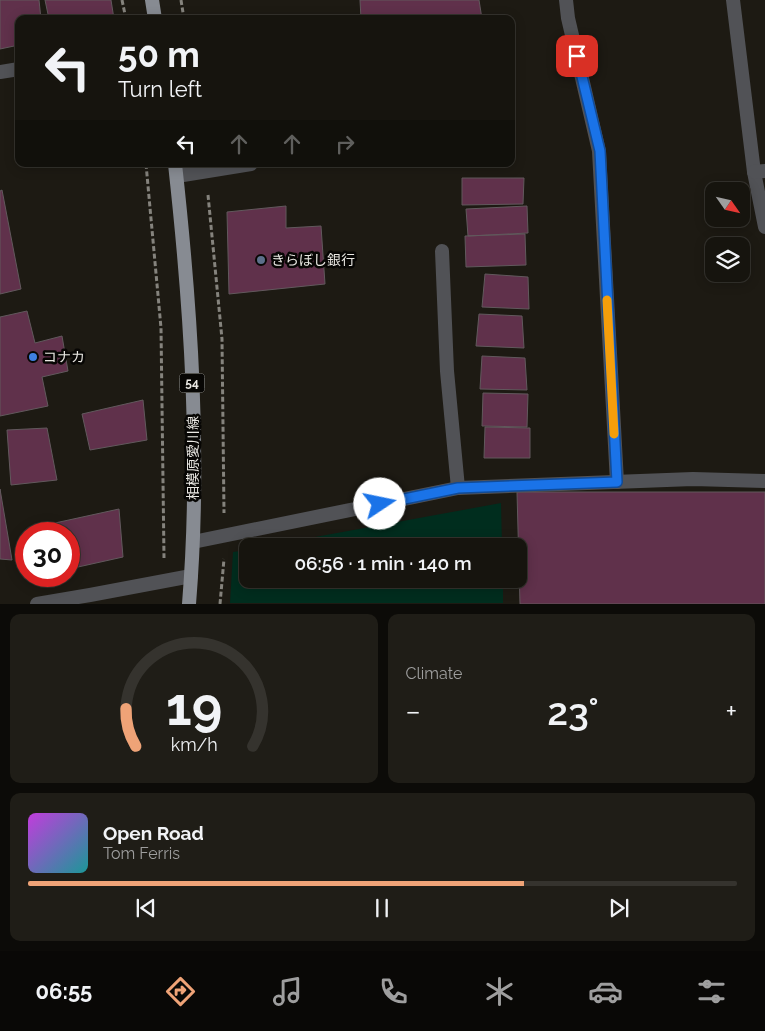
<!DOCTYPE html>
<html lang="en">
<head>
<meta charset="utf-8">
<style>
  body { margin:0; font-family:Raleway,"Noto Sans JP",sans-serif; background:#1f1d17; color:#f1f3f6; height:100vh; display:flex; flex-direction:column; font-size:19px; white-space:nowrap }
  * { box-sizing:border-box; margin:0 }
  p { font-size:16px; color:#9e9e9e }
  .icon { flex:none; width:28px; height:28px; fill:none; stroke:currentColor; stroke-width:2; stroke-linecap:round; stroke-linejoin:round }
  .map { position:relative; height:604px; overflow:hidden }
  .drawer { display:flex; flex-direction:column; gap:10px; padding:10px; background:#0c0b08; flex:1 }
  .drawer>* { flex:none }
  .hud { position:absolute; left:15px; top:15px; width:500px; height:152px; border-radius:10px; box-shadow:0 2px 12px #0003,0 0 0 1px #35332e; background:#16140e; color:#f1f3f6; overflow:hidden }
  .needle { width:32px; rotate:124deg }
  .buttons { position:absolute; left:705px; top:182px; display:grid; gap:10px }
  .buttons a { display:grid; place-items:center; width:45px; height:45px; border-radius:10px; background:#16140e; box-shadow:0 2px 12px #0003,0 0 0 1px #35332e; font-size:25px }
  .speed { position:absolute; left:15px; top:522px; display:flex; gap:10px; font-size:25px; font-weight:700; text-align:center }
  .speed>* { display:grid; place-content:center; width:65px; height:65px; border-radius:50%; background:#16140e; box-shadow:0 2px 12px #0003,0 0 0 1px #35332e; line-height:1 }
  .speed .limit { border:8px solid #d22; background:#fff; color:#111 }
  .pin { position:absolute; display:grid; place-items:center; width:42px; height:42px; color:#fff; margin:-21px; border-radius:10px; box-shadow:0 2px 8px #0006 }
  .me { position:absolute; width:55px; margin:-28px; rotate:79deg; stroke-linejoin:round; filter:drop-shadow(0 0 4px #0008) }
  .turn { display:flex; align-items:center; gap:18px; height:105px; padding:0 20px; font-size:22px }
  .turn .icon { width:65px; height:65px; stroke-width:2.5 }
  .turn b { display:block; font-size:35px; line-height:42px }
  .lanes { display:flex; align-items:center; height:48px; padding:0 20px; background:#0003; justify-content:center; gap:25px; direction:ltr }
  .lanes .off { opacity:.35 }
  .big { font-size:38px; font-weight:600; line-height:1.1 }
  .drawer .tile { flex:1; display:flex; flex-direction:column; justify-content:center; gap:8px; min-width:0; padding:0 18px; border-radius:10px; background:#1f1d17 }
  .drawer .dial { align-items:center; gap:0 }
  .dial svg { height:130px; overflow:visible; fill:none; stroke:#35332e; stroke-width:7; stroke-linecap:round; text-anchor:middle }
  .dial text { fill:#f1f3f6; stroke:none }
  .song { display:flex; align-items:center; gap:15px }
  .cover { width:60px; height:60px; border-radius:8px; background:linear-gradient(135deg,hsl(290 70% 55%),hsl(180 70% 35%)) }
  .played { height:5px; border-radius:2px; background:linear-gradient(90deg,#efa377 70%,#35332e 70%) }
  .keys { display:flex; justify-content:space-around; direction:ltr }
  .heat { display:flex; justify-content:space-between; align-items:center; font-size:28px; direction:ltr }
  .drawer .tiles { flex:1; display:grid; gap:10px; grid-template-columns:1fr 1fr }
  .tile:last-child { grid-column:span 2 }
  .trip { position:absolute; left:239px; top:538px; width:288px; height:50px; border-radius:10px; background:#16140e; box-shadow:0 2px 12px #0003,0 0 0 1px #35332e; font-weight:600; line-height:50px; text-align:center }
  .tabs { display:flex; height:80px; justify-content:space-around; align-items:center; background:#090806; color:#9e9e9e }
  .tabs .icon { width:35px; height:35px }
  .tabs .active { color:#efa377 }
  .tabs b { font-size:22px; color:#f1f3f6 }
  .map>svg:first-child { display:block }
  .green { fill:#002d1e }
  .building { fill:#60314b; stroke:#62595d }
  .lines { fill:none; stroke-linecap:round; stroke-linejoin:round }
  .path { stroke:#85837d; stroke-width:3; stroke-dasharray:5 2.5; stroke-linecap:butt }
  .service { stroke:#515256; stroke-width:14 }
  .minor { stroke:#515256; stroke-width:14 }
  .primary { stroke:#878b92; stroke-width:14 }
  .route-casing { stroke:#114b97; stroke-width:12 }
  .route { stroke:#1a73e8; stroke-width:9 }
  .slow { stroke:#f59e0b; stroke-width:9 }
  .service-dot { fill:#5c6f8a; stroke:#070604; stroke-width:2 }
  .shop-dot { fill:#3f7fe0; stroke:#070604; stroke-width:2 }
  .labels { text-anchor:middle; stroke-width:5; stroke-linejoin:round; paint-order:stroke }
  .shield { fill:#070604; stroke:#a5a49f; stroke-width:1 }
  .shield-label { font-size:12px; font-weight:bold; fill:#e9e7e2 }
  .poi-label { font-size:14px; fill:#e9e7e2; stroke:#070604; text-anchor:start }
  .street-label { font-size:14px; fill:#e9e7e2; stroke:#070604 }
</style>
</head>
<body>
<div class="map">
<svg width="765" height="604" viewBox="0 0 765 604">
  <rect width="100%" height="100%" fill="#1d1a13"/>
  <!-- green -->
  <path class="green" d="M501 503 502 546H266Z
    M247 550 248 579H503V603H230L233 552Z"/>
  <!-- building -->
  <path class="building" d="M0 0H39L41 19H19V45L0 49Z
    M45 0H111L114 19H49Z
    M360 0H479L482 19H361Z
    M462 178H524L523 204 462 205Z
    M2 190 21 289 0 294V191Z
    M286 206V228L321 226 325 284 229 294 227 212Z
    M527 206 528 233 468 236 466 209Z
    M525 234 526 265 466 267 465 236Z
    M485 274 528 277 529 309 482 307Z
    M27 311 35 343 62 336 68 371 42 377 48 406 0 416V317Z
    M479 314 522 316 524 348 476 346Z
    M482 356 525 358 527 390 480 389Z
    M483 393 528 394 527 427 482 426Z
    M143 400 147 440 90 450 82 414Z
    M485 427 530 428V458H484Z
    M47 428 57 480 11 485 7 430Z
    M0 489 12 560 0 559Z
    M517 492H765V604H520Z
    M119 509 123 557 69 569V534H56L55 523Z"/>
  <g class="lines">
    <!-- path -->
    <path class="path" d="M122 0 126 19
      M181 0 184 19
      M146 164 161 328 164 558
      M208 195 222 339 224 513
      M220 604 224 559"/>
    <!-- service -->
    <path class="service" d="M566 0 568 18 599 151 617 482
      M733 0 754 172 765 227
      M177 176 251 164
      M442 251 447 371 458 488"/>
    <!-- minor -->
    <path class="minor" d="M0 72 19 69
      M754 172 765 171
      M193 542 458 488 693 479 765 481
      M37 604 90 595 191 576"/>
    <!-- primary -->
    <path class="primary" d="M152 0 155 19
      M175 164C191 309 201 457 189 604"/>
  </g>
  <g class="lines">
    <!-- route casing -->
    <g class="route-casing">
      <path id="route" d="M380 504 458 488 617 482 600 151 577 56"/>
    </g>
    <!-- route -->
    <use href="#route" class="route"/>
    <!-- slow -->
    <path class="slow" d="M607 300 614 434"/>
  </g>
  <!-- markers -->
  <circle class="service-dot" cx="261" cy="260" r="5"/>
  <circle class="shop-dot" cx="33" cy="357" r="5"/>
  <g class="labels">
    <!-- shield labels -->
    <rect class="shield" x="179.5" y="373.5" width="25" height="19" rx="4"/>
    <g class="shield-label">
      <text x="192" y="387">54</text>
    </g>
    <!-- poi labels -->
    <g class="poi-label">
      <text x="271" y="265">きらぼし銀行</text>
      <text x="43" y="362">コナカ</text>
    </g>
    <!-- street labels -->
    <g class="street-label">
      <text transform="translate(193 458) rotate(-90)" y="5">相模原愛川線</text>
    </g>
  </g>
</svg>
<div class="buttons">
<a><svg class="needle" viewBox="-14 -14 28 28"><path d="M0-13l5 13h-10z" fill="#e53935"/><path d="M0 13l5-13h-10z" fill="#9e9e9e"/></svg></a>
<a><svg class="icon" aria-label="layers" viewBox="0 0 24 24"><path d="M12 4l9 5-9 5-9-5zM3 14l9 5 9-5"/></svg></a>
</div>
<div class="speed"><div class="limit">30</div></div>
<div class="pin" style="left:577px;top:56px;background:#d93025"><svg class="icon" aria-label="arrive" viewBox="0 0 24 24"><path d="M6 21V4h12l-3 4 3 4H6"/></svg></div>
<svg class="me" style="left:380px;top:504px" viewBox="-20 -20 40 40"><circle r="19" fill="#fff"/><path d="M0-13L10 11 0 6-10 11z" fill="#1a73e8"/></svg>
<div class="trip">06:56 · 1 min · 140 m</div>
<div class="hud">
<div class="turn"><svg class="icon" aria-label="left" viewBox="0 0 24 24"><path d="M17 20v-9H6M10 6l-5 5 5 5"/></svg><div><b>50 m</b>Turn left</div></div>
<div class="lanes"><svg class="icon" aria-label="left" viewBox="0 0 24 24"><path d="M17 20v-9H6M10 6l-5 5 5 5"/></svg><svg class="icon off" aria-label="ahead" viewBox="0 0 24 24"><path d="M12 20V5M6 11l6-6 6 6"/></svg><svg class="icon off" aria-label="ahead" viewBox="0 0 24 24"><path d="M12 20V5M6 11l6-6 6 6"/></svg><svg class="icon off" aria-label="right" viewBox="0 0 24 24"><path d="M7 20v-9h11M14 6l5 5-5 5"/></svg></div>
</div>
</div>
<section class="drawer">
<div class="tiles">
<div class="tile dial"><svg viewBox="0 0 100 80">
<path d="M14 69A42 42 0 1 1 86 69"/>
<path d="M14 69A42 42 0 0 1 8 46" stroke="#efa377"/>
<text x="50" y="56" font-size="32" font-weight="700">19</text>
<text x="50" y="72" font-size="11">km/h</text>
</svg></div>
<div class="tile"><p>Climate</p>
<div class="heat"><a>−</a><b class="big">23°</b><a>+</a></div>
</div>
<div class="tile">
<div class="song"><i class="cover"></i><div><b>Open Road</b><p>Tom Ferris</p></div></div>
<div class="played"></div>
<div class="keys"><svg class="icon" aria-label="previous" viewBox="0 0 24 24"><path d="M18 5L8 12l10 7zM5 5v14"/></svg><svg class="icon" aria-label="pause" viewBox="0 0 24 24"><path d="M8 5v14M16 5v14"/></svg><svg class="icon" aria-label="next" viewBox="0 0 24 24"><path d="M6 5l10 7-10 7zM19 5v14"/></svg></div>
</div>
</div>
</section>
<nav class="tabs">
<b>06:55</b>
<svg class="icon active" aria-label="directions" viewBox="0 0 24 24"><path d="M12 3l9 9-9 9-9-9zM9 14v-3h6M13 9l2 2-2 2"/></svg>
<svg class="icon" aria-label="music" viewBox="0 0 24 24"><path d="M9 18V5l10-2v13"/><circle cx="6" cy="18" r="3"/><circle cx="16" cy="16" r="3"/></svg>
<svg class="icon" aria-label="phone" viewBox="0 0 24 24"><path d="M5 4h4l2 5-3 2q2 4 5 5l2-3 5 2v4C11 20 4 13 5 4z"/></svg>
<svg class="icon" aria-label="climate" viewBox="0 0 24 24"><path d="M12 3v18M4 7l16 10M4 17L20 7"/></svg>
<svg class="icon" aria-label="car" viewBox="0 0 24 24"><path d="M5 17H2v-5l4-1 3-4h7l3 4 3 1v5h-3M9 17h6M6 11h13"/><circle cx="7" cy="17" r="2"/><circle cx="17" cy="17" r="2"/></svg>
<svg class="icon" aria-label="filters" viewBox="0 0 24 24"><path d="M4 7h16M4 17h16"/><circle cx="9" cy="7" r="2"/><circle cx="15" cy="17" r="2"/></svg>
</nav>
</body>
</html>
